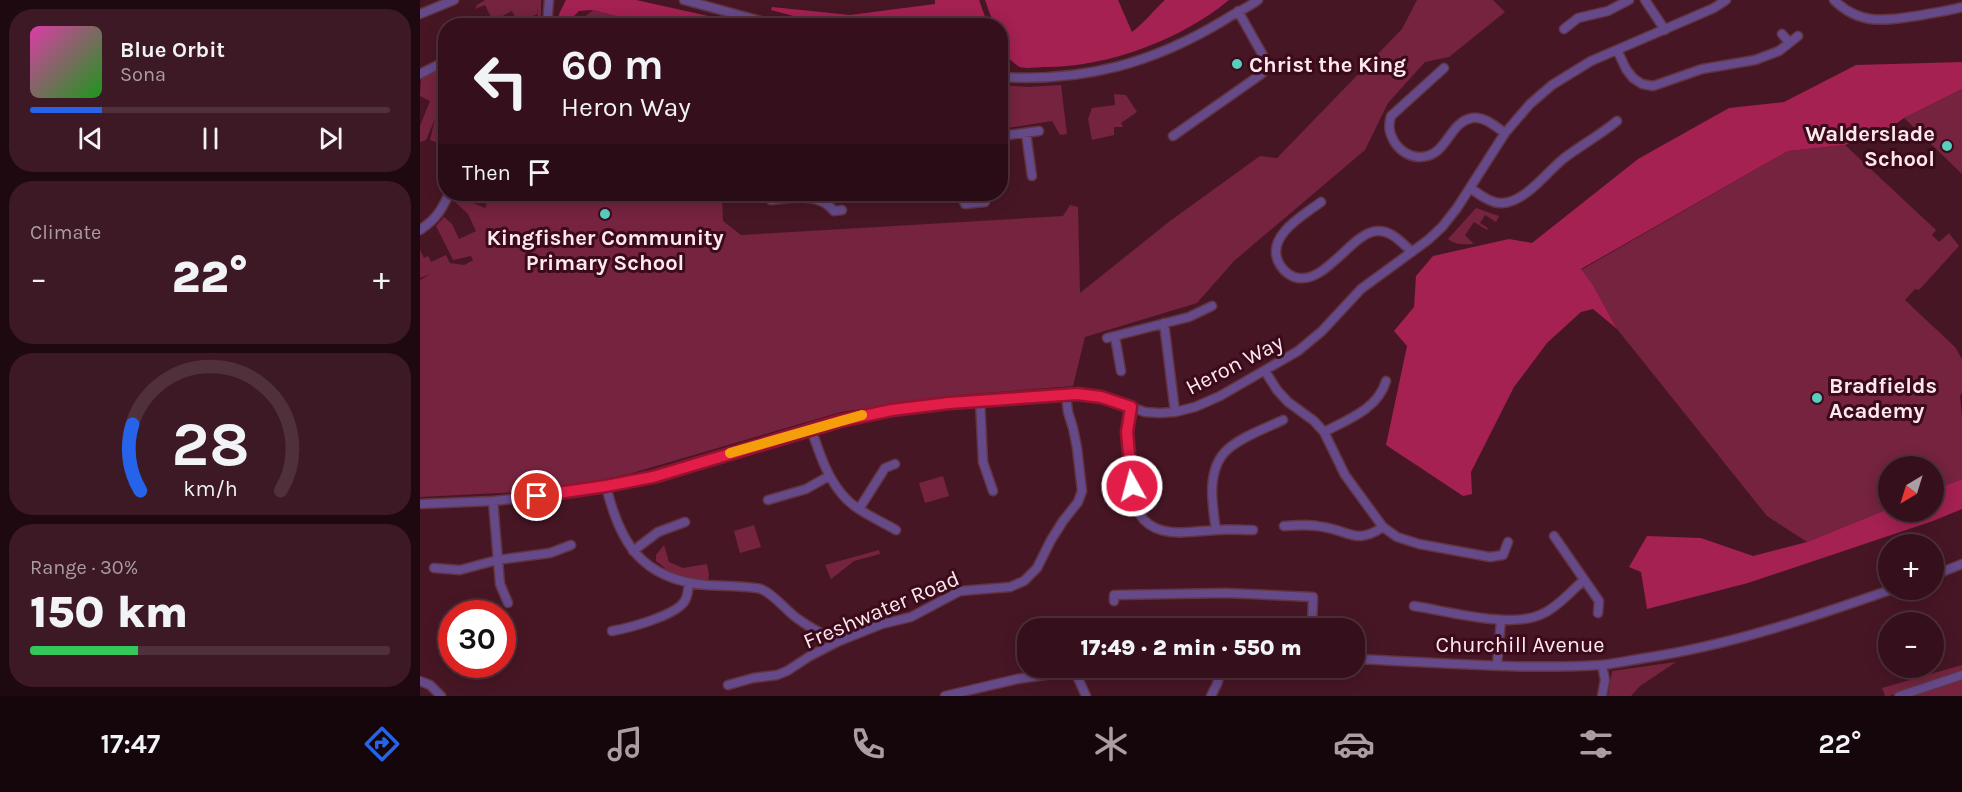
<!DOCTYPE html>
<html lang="en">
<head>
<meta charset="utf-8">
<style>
  body { margin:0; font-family:Karla,sans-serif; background:#3d1925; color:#f1f3f6; height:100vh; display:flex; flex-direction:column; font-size:22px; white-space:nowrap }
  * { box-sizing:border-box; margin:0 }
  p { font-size:20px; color:#aa9da3 }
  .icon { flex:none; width:33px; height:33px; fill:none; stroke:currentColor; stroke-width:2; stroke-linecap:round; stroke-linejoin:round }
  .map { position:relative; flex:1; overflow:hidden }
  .details { display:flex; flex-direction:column; gap:9px; padding:9px; background:#1d090f; width:420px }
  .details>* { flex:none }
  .top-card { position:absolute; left:18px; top:18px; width:570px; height:183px; border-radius:24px; box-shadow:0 3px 15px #0003,0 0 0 2px #4f303b; background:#35101c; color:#f1f3f6; overflow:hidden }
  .needle { width:39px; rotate:218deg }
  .fabs { position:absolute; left:1458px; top:456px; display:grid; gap:12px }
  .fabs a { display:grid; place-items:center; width:66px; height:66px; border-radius:50%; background:#35101c; box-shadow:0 3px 15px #0003,0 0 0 2px #4f303b; font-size:30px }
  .speed { position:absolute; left:18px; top:600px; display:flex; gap:12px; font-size:30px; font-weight:700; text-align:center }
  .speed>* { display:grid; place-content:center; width:78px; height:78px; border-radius:50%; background:#35101c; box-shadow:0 3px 15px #0003,0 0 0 2px #4f303b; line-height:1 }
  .speed .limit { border:9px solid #d22; background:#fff; color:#111 }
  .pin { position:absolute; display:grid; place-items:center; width:51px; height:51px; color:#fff; margin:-26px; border:3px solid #fff; border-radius:50%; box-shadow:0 2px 6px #0007 }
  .me { position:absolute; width:66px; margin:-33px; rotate:353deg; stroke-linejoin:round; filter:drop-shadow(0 0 4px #0008) }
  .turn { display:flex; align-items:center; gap:21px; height:126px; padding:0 24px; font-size:27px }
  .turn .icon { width:78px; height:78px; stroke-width:2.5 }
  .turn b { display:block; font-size:42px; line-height:51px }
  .then { display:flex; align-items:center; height:57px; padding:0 24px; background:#0003; gap:12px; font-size:22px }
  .big { font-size:45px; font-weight:800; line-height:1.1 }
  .details .tile { flex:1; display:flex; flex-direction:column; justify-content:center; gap:9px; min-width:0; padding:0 21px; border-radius:24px; background:#3d1925 }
  .details .dial { align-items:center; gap:0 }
  .dial svg { height:156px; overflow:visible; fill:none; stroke:#4f303b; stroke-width:7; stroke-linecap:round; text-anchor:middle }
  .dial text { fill:#f1f3f6; stroke:none }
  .song { display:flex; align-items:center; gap:18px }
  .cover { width:72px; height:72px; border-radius:9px; background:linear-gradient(135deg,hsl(320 70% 55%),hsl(120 70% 35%)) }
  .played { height:6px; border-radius:3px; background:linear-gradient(90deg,#2563eb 20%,#4f303b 20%) }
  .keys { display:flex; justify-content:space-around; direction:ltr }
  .heat { display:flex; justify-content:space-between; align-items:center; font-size:33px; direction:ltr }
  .charge { height:9px; border-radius:4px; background:linear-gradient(90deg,#34c759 30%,#4f303b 0) }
  .trip { position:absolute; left:597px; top:618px; width:348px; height:60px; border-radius:24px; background:#35101c; box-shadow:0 3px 15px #0003,0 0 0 2px #4f303b; font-weight:800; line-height:60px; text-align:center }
  .tabs { display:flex; height:96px; justify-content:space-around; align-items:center; background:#15060b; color:#aa9da3 }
  .tabs .icon { width:42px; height:42px }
  .tabs .selected { color:#2563eb }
  .tabs b { font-size:27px; color:#f1f3f6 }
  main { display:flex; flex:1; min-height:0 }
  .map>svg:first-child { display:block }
  .green { fill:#75233e }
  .forest { fill:#a42152 }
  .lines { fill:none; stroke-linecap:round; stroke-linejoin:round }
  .minor-casing { stroke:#603441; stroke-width:11 }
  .minor { stroke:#664988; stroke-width:8 }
  .route-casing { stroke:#92132f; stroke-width:15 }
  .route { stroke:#e11d48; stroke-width:10 }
  .slow { stroke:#f59e0b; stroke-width:10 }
  .poi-dot { fill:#58cebf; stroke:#3b0b1b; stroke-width:2 }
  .labels { text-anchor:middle; stroke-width:6; stroke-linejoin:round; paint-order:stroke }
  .poi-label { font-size:22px; font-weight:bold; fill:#fde9ed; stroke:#3b0b1b; text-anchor:start }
  .street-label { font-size:22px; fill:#fde9ed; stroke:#3b0b1b }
</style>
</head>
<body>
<main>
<section class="details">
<div class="tile">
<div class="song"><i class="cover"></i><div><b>Blue Orbit</b><p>Sona</p></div></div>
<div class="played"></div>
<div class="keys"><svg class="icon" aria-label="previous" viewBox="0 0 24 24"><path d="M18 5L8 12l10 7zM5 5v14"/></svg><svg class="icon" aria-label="pause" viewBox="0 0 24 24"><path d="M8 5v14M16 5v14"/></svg><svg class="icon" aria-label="next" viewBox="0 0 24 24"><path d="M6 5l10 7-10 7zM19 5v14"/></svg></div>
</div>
<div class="tile"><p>Climate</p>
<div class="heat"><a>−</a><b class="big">22°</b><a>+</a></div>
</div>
<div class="tile dial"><svg viewBox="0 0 100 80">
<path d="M14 69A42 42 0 1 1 86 69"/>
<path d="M14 69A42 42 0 0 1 10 35" stroke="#2563eb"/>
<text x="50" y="56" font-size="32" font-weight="700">28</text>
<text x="50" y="72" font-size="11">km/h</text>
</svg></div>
<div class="tile"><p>Range · 30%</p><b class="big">150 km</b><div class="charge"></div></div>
</section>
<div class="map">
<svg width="1542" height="696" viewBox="0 0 1542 696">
  <rect width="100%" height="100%" fill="#471625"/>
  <!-- green -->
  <path class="green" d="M65 0H121V25L99 24 117 16 116 24H118L117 6V14L101 22 98 16 95 17 92 11 73 21 65 5 55 9 57 5Z
    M997 0H1073L1085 12 1029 57 1005 62 968 103 945 150 814 261 777 303 665 337 653 386 540 395 421 412 209 474 123 491 0 497V280L11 274 0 278V250L4 258 8 256 11 262 26 255 30 263 44 265 53 260 51 256 33 260 16 226 24 217 32 224 39 239 56 231 48 214 34 201 36 196 65 208 67 204 39 194H302L303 221 321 235 643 216 650 205 658 207 660 293 750 221 840 156 857 158 982 29Z
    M173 10 196 16 222 25 161 26 162 19Z
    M25 67 26 134 23 141 25 143V146L10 140 15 119 6 140 0 142V126L10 101 0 96 1 78Z
    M581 85 608 87 641 85 647 134 640 135 632 121 581 129Z
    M1542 89V174L1484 118Z
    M694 94 706 95 717 112 701 123 703 127H694V135L672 140 668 119 672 108 695 105Z
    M1425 145 1516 230 1512 235 1519 242 1529 233 1539 246 1499 290 1495 289 1485 300 1535 347 1542 359V392L1540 396 1542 417V479L1514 490V466H1468V509L1387 542 1347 516 1197 329 1173 285 1161 270 1368 151Z
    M1056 208 1079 216 1076 222 1065 215 1060 223 1068 228 1067 230 1054 222 1045 235 1054 244C1044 244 1037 246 1028 239Z
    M523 476 529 496 505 503 499 483Z
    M334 525 341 547 320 553 314 531Z
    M244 545 249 562 263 568 287 564 289 574 288 583 270 581 244 571 245 568 236 561V555Z
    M459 550 460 554 434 561 411 579 405 565Z
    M1256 662 1220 686 1211 696H1188L1192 671Z
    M1542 665V673L1469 696H1465L1462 688Z
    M1542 679V696H1494L1495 694Z"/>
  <!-- forest -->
  <path class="forest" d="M146 0H216L302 19V25H222L196 16 173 10 159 11 153 17 150 25H138L139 14Z
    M515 0H559L568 25H407L351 10 352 7 430 15 515 4Z
    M565 0H698L712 32C725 22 733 11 745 0H809C761 40 685 68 623 67 616 67 606 69 600 67 594 64 587 56 582 52L580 26 574 25Z
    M1542 62V89L1484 118 1470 128 1425 145 1368 151 1161 269 1173 285 1197 329 1173 309 1161 312 1127 343 1094 387 1051 472 1052 494 1043 496 966 445 987 346 974 331 994 307 996 276 1013 256 1089 239 1112 243 1218 159 1309 108 1364 102 1436 65Z
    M1542 479V509L1513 521 1328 583 1227 609 1221 572 1209 567 1227 536 1281 538 1333 556 1387 542 1468 509V512H1514V490Z"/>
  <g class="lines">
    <!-- minor casing -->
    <g class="minor-casing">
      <path id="minor" d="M264 0 359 26
        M1225 0 1245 30
        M1414 0C1439 25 1465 21 1496 16 1512 13 1527 11 1542 7
        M0 14 34 0
        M127 26 129 0
        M1144 29 1158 18 1188 11 1209 0
        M1362 34 1369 42
        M1197 50 1206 69 1213 78 1222 84 1233 86 1282 69 1335 60 1359 51 1378 36
        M1024 68 971 116C968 126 969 133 975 143 980 150 988 156 998 157 1028 158 1027 123 1052 118 1064 116 1075 126 1085 133
        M0 74 26 61
        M580 77C665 82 734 63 806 19 816 12 828 8 838 0
        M606 133 612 176
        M580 136 619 131
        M753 136 840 75 849 66 818 11
        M1050 188C1059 194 1071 204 1083 203 1105 202 1127 172 1143 159 1160 146 1180 135 1197 121
        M541 194 545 204 565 202
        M351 200C373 198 399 192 414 211L422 210
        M901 202C884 215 847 235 858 261 861 268 867 274 874 277 902 287 928 239 952 232 969 227 981 242 992 252
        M0 230C16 219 21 211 29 194
        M744 323 755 412
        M695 337 701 371
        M687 338 769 317 792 306
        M845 371 857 390 868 402 894 421 904 432 925 475 963 527 977 537 999 544 1070 557 1083 555 1088 542
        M560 401 563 462 573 491
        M711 407C707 433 707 456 712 481 714 495 715 510 724 520 742 539 774 531 796 530 808 529 821 530 833 530
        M391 429C399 451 406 475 421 493 434 510 457 519 476 530
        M904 432C927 420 958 409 966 381
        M186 486C200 544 222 579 286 585 298 586 331 586 341 589 356 595 367 613 381 621 392 629 405 635 417 642
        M348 500 386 489 409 476
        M73 501 80 584 88 603
        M0 504 73 501 139 494 186 486 233 477 420 421 472 410 529 403 657 394 681 397 725 412 739 413 755 412 775 407 800 396 878 351 902 331 941 289 1008 240 1022 227 1037 208 1085 133 1110 104 1132 85 1171 61 1294 8 1306 0
        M439 509 465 468 475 464
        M864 526C878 525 890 524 903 527 930 531 936 545 963 527
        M796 530C792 504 786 468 808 449 823 436 846 428 863 420
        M1134 536 1179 601 1178 613
        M213 551 238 532 265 522
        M14 568 40 570 77 560 130 553 151 545
        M1514 575 1542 564
        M694 601V595L806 593 893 597 892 628
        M994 606C1027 611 1094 630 1124 613 1139 606 1151 591 1164 580
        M192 631C209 628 254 616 264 602 268 597 268 590 269 583
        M934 659C1016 662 1099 670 1180 665 1195 664 1210 660 1225 658 1310 645 1390 618 1470 590
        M1077 665 1081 620
        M1182 665 1185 680 1182 696
        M656 670 658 678 666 696
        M0 681 10 685 21 696
        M308 685 333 678 357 675 367 671 390 656 417 642 462 624 491 617 540 591 590 587 604 581 617 568 631 540 643 521 658 502 662 491 657 448 653 428 648 412 646 395
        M525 696 597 679 673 668
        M791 696 797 684 802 668
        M1479 696 1542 675"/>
    </g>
    <!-- minor -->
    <use href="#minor" class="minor"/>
  </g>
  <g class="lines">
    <!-- route casing -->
    <g class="route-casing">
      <path id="route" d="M117 496 186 486 233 477 420 421 472 410 529 403 657 394 681 397 711 407 707 432 712 486"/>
    </g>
    <!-- route -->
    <use href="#route" class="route"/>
    <!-- slow -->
    <path class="slow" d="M310 453 442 415"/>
  </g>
  <!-- markers -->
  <g class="poi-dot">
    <circle cx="817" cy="64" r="6"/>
    <circle cx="1527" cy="146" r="6"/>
    <circle cx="185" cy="214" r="6"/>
    <circle cx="1397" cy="398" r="6"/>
  </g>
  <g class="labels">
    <!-- poi labels -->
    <g class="poi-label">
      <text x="829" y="72">Christ the King</text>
      <text x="1515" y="141" text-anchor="end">Walderslade<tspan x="1515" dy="25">School</tspan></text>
      <text x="185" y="245" text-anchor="middle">Kingfisher Community<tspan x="185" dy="25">Primary School</tspan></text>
      <text x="1409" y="393">Bradfields<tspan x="1409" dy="25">Academy</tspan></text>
    </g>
    <!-- street labels -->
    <g class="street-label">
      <text transform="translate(814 364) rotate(-27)" y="8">Heron Way</text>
      <text transform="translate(461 609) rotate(-23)" y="8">Freshwater Road</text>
      <text x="1100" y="652">Churchill Avenue</text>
    </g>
  </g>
</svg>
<div class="fabs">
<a><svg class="needle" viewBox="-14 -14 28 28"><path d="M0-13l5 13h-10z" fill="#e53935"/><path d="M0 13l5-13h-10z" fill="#aa9da3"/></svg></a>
<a>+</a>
<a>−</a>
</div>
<div class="speed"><div class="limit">30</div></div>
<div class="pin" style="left:117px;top:496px;background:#d93025"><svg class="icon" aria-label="arrive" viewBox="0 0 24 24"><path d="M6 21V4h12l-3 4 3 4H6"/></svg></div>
<svg class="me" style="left:712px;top:486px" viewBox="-20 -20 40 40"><circle r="17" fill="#e11d48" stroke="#fff" stroke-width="3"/><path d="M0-11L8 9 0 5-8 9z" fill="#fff"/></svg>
<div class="trip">17:49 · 2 min · 550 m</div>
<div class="top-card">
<div class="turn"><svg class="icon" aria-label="left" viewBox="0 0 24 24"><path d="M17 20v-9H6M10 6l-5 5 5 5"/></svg><div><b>60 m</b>Heron Way</div></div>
<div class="then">Then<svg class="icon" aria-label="arrive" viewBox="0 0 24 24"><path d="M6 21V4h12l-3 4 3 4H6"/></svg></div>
</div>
</div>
</main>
<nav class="tabs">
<b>17:47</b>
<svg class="icon selected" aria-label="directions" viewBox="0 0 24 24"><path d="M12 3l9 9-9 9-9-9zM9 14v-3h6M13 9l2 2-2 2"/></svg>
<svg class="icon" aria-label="music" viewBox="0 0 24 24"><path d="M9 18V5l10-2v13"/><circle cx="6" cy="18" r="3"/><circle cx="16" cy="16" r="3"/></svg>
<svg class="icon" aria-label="phone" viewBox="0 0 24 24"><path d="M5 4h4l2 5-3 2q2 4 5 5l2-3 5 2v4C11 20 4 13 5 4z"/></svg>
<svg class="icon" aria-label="climate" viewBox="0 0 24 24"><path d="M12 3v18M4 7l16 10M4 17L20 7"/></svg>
<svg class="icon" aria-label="car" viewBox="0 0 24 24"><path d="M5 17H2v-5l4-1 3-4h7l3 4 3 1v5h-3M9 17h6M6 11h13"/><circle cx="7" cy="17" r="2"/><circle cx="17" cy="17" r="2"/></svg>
<svg class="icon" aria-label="filters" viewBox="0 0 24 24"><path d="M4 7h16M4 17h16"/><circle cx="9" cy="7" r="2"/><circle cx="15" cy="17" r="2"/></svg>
<b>22°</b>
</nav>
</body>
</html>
